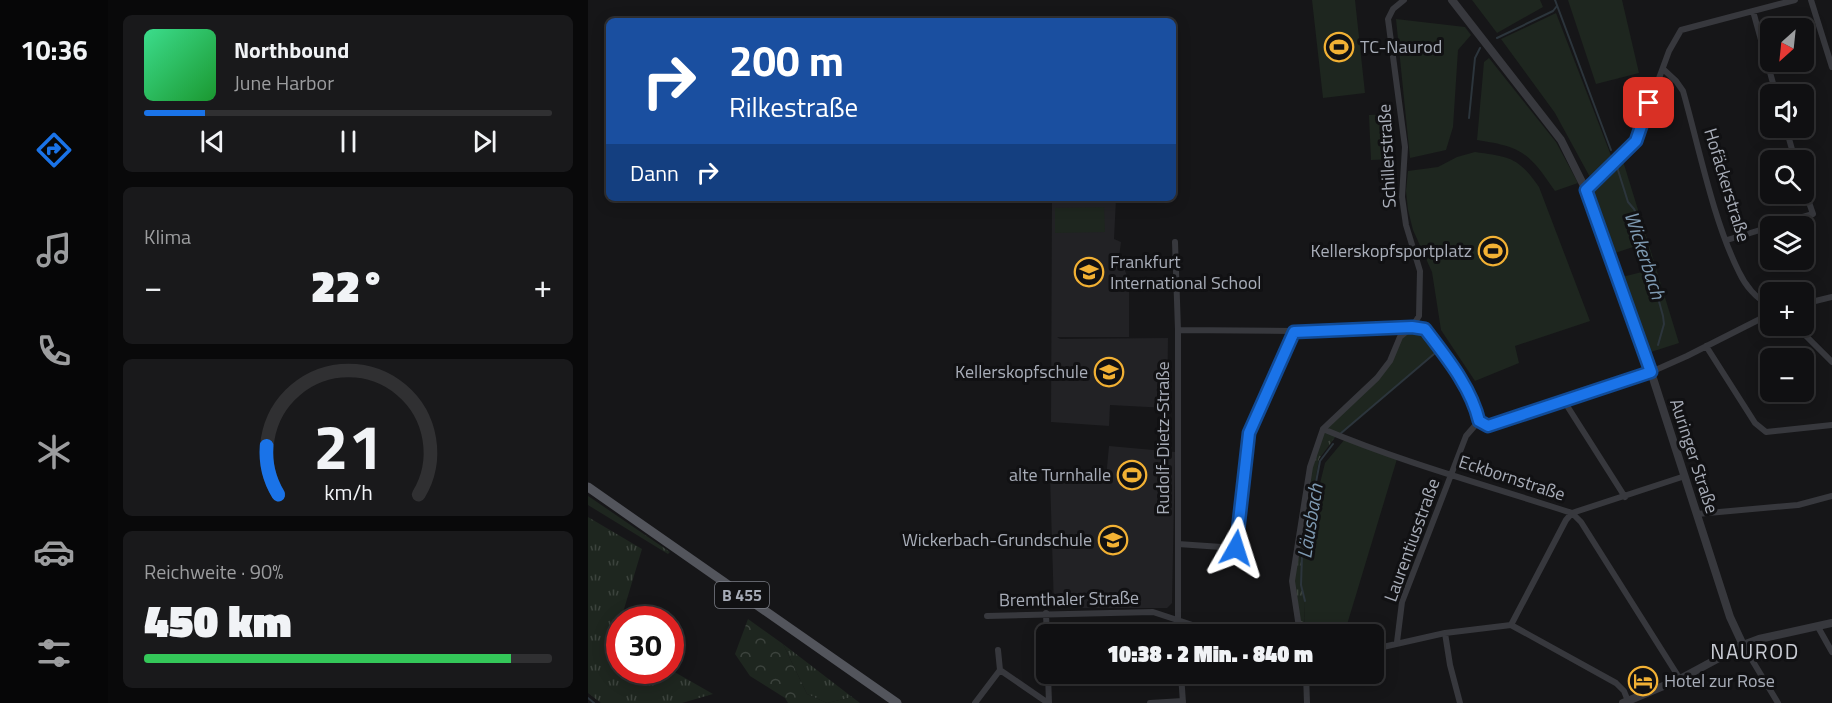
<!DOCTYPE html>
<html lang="de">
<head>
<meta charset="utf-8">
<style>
  body { margin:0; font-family:"Titillium Web",sans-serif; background:#19191b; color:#f1f3f6; height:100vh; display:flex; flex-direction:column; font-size:22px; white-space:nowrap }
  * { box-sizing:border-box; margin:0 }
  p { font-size:20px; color:#9c9d9f }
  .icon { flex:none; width:33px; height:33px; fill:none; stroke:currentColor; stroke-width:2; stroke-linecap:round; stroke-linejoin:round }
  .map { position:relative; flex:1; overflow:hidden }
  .sheet { display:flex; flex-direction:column; gap:15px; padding:15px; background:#09090a; width:480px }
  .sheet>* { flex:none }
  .guide { position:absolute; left:18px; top:18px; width:570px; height:183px; border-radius:9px; box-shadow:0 3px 15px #0003,0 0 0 2px #303032; background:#1a4fa0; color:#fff; overflow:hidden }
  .needle { width:39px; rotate:207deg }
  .controls { position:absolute; left:1172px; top:18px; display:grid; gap:12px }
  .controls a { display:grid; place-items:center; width:54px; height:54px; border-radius:9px; background:#101012; box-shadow:0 3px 15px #0003,0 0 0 2px #303032; font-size:30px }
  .speed { position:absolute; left:18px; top:606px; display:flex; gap:12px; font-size:30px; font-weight:700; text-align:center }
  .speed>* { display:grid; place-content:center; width:78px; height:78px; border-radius:50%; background:#101012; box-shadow:0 3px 15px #0003,0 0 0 2px #303032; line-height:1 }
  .speed .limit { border:9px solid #d22; background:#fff; color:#111 }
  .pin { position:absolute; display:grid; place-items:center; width:51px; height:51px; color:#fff; margin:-26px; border-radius:12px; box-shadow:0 3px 9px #0006 }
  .me { position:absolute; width:66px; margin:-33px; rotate:6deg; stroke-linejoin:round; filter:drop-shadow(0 0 4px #0008) }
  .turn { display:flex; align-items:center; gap:21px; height:126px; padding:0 24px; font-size:27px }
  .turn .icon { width:78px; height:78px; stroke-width:2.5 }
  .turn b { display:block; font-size:42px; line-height:51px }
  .then { display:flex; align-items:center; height:57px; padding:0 24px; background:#0003; gap:12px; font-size:22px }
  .big { font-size:45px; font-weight:800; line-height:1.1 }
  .sheet .widget { flex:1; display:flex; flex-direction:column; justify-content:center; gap:9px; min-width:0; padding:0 21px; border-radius:9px; background:#19191b }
  .sheet .dial { align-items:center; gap:0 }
  .dial svg { height:156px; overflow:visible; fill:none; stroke:#303032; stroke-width:7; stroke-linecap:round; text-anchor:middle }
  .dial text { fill:#f1f3f6; stroke:none }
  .song { display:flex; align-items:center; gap:18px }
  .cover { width:72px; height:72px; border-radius:9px; background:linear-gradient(135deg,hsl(150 70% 55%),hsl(130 70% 35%)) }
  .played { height:6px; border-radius:3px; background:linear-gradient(90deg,#1a73e8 15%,#303032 15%) }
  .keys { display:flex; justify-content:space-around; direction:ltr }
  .heat { display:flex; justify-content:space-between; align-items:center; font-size:33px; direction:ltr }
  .charge { height:9px; border-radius:4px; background:linear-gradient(90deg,#34c759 90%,#303032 0) }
  .trip { position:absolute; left:448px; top:624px; width:348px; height:60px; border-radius:9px; background:#101012; box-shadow:0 3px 15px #0003,0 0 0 2px #303032; font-weight:800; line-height:60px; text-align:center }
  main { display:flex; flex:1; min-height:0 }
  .tab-bar { display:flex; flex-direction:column; width:108px; justify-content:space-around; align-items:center; background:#060607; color:#9c9d9f }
  .tab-bar .icon { width:42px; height:42px }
  .tab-bar .on { color:#1a73e8 }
  .tab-bar b { font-size:27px; color:#f1f3f6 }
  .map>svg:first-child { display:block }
  .built { fill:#222225 }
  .grass { fill:url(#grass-tufts) }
  .forest { fill:url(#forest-crowns) }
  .green { fill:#1e261f }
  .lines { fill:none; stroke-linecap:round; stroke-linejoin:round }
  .stream { stroke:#2c353c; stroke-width:2 }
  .minor { stroke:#37383d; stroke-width:6 }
  .tertiary { stroke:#37383d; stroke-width:8 }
  .primary { stroke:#53555c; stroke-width:9 }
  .route-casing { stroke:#114b97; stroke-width:15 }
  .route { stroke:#1a73e8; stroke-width:10 }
  .labels { text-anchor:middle; stroke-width:6; stroke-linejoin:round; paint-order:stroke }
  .shield { fill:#111113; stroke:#7b7e86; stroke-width:1.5 }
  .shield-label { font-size:16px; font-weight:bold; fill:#a8adb8 }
  .poi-label { font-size:18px; fill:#a8adb8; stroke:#111113; text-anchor:end }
  .street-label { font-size:18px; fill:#a8adb8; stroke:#111113 }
  .water-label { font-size:20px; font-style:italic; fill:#7f9bb3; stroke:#111113 }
  .quarter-label { font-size:21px; letter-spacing:1.5px; fill:#c9ccd4; stroke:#111113 }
</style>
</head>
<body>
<main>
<nav class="tab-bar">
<b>10:36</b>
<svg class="icon on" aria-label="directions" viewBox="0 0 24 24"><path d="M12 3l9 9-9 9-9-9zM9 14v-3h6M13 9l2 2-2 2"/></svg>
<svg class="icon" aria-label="music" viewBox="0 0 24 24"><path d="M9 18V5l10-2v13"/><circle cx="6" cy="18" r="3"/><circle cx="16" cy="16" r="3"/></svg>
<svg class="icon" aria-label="phone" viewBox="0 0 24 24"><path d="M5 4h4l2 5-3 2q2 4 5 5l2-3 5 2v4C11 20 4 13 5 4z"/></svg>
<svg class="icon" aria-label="climate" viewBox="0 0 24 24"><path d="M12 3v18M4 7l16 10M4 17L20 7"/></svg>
<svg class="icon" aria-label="car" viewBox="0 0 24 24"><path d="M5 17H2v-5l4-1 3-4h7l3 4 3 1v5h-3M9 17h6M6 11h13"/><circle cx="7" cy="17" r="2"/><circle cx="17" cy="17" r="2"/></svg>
<svg class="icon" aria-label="filters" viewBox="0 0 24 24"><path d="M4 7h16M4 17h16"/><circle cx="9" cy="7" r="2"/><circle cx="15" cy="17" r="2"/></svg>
</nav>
<section class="sheet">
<div class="widget">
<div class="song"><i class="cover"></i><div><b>Northbound</b><p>June Harbor</p></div></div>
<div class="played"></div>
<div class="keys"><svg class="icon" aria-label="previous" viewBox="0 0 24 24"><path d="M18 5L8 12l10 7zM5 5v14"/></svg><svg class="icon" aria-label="pause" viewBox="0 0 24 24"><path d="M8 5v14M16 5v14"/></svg><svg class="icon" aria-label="next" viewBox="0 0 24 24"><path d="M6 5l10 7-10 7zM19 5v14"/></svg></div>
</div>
<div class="widget"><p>Klima</p>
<div class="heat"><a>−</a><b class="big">22°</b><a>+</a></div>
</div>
<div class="widget dial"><svg viewBox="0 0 100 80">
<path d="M14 69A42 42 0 1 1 86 69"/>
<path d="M14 69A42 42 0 0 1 8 44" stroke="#1a73e8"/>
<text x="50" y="56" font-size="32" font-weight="700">21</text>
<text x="50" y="72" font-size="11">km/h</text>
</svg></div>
<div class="widget"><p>Reichweite · 90%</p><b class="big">450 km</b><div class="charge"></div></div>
</section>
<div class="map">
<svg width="1244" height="703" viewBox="0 0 1244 703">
  <defs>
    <pattern id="grass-tufts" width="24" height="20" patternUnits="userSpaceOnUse" patternTransform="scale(1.5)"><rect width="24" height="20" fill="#1e261f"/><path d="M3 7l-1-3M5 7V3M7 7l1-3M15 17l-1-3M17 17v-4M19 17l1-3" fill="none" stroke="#3c433d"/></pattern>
    <pattern id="forest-crowns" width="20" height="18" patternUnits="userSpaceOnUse" patternTransform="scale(1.5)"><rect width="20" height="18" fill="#1e261f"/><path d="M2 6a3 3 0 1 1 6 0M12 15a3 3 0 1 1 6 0" fill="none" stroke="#3c433d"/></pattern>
  </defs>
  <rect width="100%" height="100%" fill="#161618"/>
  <!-- built -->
  <path class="built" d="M464 198H535L528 199 526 239 533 242 531 257 541 280V337H469L472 339 580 338 579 408 522 405 521 426 463 422Z
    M521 446 587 452 584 603 579 608H466L462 476 518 478Z"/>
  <!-- grass -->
  <path class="grass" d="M735 429 748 436 731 459 714 556 713 585 717 601 716 634H712L704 581 722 467Z
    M0 496 6 500 82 552 80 554 0 505Z
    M0 517 54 549 27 639 31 642 32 670H83L125 694 94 703H13L0 693Z
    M195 644 264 697 239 703 219 694Z"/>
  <!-- forest -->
  <path class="forest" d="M160 619 195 644 219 694 239 703 264 697 272 703H200L197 698 162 676 147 654Z"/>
  <!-- green -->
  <path class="green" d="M724 0H767L777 93 735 98Z
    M884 0H952L955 7 909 33Z
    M980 0H1034L1051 73 1008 84Z
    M968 13 1024 158 1003 179 967 113 913 39Z
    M808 19 877 27 883 35 870 50 865 127 858 150 822 158Z
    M901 58 968 142 990 183 967 191C941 153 935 147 889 140L896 62Z
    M804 114 805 159 783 160 781 115Z
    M887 152C922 157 930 157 951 187L1002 321 927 346 931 363 887 381 853 330 844 272 825 230 820 210 818 191 820 171 850 167 869 157Z
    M1035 161 1091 343 1063 352 1034 277 1058 271 1051 245 1027 253 1011 206 1002 189 1026 165Z
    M516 207 517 232 467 233V208Z
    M824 327 837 329 852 349 752 434 735 429 802 361 812 337Z
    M757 439 809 459 758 628 734 634H716L717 601 713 585 714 556 737 463Z"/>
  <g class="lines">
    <!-- stream -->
    <path class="stream" d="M967 0 1023 150
      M909 38 965 11 969 6
      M881 118 887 58 892 48
      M1029 167 1040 202 1046 209 1049 215 1047 223 1056 258 1067 275V287L1075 316 1076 324 1070 345
      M752 434 846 354
      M717 601 713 585 714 556 732 461 745 444
      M0 698 6 703"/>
    <!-- minor -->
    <path class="minor" d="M1223 0 1244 67
      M1165 11 1188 94
      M1075 69 1088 81 1095 91C1111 147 1125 220 1151 272 1157 285 1168 299 1182 305
      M1198 128 1207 160
      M998 190 1048 141 1081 51 1093 30 1207 0
      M1183 226 1225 214 1215 185
      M1139 240 1182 227
      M587 242 590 330V634
      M1215 304 1244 297
      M1208 326 1244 362
      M590 330 706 331 824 327 837 329C858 357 883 387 891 421
      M1118 346 1167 423 1178 432 1244 425
      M976 401 1037 497
      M891 421 900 426 1063 372 1099 356 1182 314
      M735 429C816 463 901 486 984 513L993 522 1092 679
      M1109 514 1210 505 1244 496
      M590 544 648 548 661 433 706 331
      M458 613 459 641
      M399 616 565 612 632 634
      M923 625 978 520 984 513 1097 476
      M1230 627 1244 652
      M857 633 862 665 872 703
      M712 634 704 581 722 467 735 429 789 378 802 361 812 337 824 327 831 316 832 271 818 225 814 197 817 147 800 19 805 9 816 0
      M809 642 814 602 878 436 891 421
      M1155 645 1190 703
      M786 649 857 633 923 625 1028 683 1036 691 1040 701
      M410 650 412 670 460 703
      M460 674 461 703
      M593 674 595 703
      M718 674 719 703
      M387 703 412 670
      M562 703 595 701"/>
    <!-- tertiary -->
    <path class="tertiary" d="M864 0 973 140 998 190 1063 372 1142 617 1155 645
      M1035 703 1092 679 1155 645 1171 639 1244 623"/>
    <!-- primary -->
    <path class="primary" d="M0 487 309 703"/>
  </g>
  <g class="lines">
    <!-- route casing -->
    <g class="route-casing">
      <path id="route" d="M648 548 661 433 706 332 824 327 837 329C858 357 883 387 891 421L900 426 1063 372 998 190 1048 141 1061 103"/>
    </g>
    <!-- route -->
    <use href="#route" class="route"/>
  </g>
  <!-- icons -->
  <defs>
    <g id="stadium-ring" transform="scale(1.5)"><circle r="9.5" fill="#111113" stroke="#f2b134" stroke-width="1.5"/><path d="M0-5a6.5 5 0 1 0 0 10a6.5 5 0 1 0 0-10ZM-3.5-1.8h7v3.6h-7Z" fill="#f2b134"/></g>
    <g id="school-ring" transform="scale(1.5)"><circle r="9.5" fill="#111113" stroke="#f2b134" stroke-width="1.5"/><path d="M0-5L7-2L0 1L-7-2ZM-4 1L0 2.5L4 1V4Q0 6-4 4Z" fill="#f2b134"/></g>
    <g id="hotel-ring" transform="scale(1.5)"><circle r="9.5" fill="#111113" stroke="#f2b134" stroke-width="1.5"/><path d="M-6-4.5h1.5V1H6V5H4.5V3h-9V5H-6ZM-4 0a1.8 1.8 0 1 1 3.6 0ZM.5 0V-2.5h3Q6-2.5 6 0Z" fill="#f2b134"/></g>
  </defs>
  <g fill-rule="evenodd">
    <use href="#stadium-ring" x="751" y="47"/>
    <use href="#stadium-ring" x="905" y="251"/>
    <use href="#school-ring" x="501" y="272"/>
    <use href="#school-ring" x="521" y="372"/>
    <use href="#stadium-ring" x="544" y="475"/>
    <use href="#school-ring" x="525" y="540"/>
    <use href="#hotel-ring" x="1055" y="681"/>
  </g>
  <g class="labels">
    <!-- shield labels -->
    <rect class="shield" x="127" y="582" width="54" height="26" rx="4.5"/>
    <g class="shield-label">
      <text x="154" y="601">B 455</text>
    </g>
    <!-- poi labels -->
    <g class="poi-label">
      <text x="772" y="53" text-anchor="start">TC-Naurod</text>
      <text x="884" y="257">Kellerskopfsportplatz</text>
      <text x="522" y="268" text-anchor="start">Frankfurt<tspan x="522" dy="21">International School</tspan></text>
      <text x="500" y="378">Kellerskopfschule</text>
      <text x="523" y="481">alte Turnhalle</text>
      <text x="504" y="546">Wickerbach-Grundschule</text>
      <text x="1076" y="687" text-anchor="start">Hotel zur Rose</text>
    </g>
    <!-- street labels -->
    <g class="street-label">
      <text transform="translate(799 156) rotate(-93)" y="6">Schillerstraße</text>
      <text transform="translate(1139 185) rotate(73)" y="6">Hofäckerstraße</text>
      <text transform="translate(575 438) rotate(-90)" y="6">Rudolf-Dietz-Straße</text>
      <text transform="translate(1106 456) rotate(72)" y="6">Auringer Straße</text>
      <text transform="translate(924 478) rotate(18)" y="6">Eckbornstraße</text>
      <text transform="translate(824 540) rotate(-70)" y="6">Laurentiusstraße</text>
      <text transform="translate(481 599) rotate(-1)" y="6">Bremthaler Straße</text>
    </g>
    <!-- water labels -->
    <g class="water-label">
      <text transform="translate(1057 255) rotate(72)" y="7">Wickerbach</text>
      <text transform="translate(722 521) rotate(-81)" y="7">Läusbach</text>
    </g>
    <!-- quarter labels -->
    <g class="quarter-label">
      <text x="1167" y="659">NAUROD</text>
    </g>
  </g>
</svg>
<div class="controls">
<a><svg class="needle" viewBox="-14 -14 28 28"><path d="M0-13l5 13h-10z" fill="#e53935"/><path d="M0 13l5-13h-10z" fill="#9c9d9f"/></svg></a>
<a><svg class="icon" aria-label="sound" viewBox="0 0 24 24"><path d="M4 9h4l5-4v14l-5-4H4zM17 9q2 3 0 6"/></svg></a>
<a><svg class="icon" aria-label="search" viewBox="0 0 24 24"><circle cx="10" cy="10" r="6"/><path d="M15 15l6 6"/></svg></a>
<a><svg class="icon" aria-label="layers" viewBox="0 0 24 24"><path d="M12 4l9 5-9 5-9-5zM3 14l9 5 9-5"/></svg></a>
<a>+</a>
<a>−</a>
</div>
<div class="speed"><div class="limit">30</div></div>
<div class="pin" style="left:1061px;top:103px;background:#d93025"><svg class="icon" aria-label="arrive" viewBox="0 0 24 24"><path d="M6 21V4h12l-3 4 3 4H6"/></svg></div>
<svg class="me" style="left:648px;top:548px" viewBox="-20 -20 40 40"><path d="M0-17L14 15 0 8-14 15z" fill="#1a73e8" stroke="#fff" stroke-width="4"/></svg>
<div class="trip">10:38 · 2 Min. · 840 m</div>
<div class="guide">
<div class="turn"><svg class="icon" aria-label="right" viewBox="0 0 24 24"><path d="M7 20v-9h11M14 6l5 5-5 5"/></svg><div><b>200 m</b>Rilkestraße</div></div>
<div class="then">Dann<svg class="icon" aria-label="right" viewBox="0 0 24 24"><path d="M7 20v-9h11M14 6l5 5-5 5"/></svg></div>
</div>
</div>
</main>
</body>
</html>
